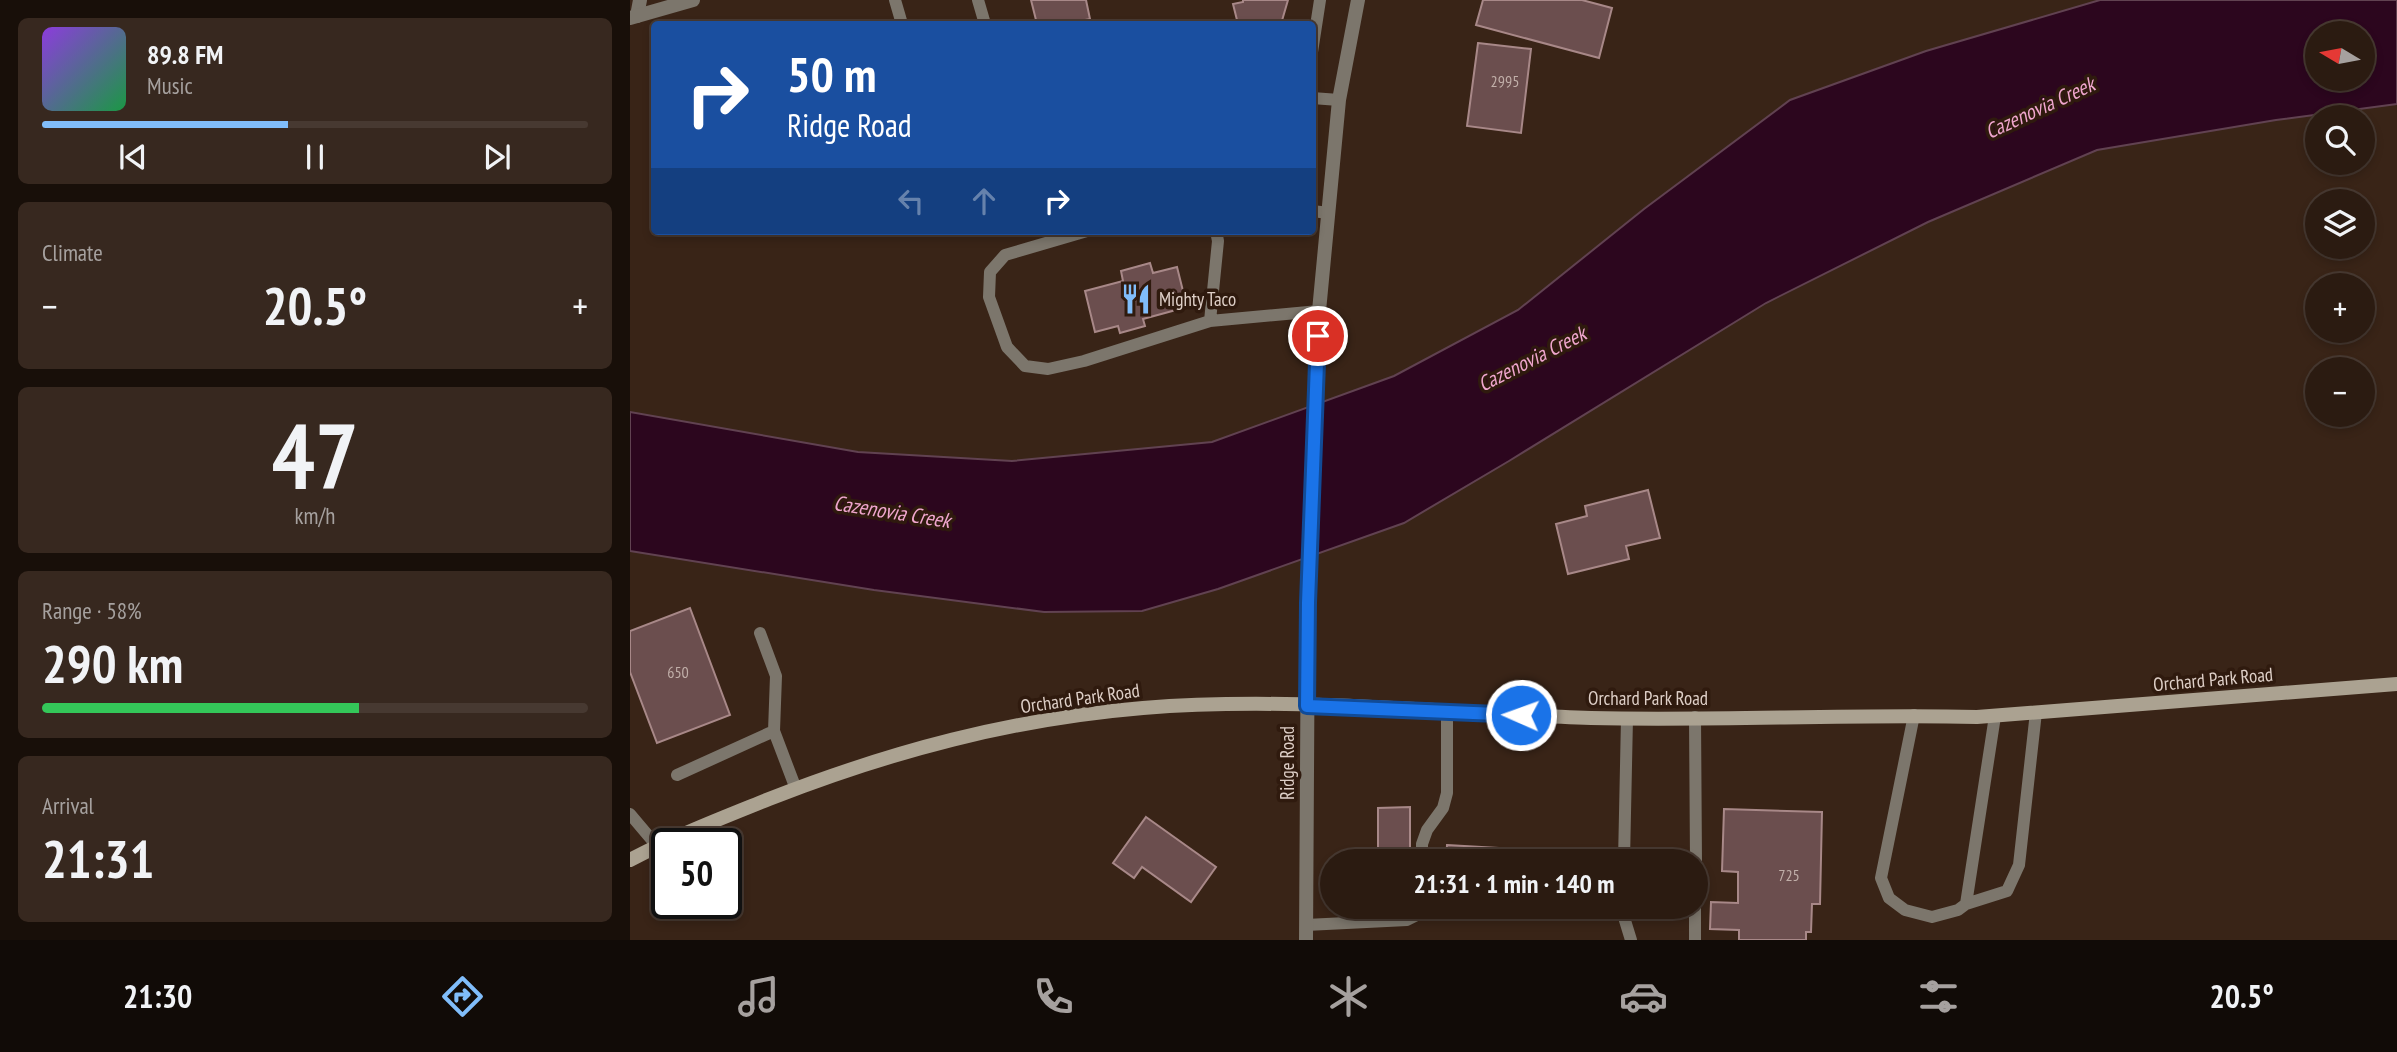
<!DOCTYPE html>
<html lang="en">
<head>
<meta charset="utf-8">
<style>
  body { margin:0; font-family:"PT Sans Narrow",sans-serif; background:#37281f; color:#f1f3f6; height:100vh; display:flex; flex-direction:column; font-size:26px; white-space:nowrap }
  * { box-sizing:border-box; margin:0 }
  p { font-size:23px; color:#a6a19f }
  .icon { flex:none; width:38px; height:38px; fill:none; stroke:currentColor; stroke-width:2; stroke-linecap:round; stroke-linejoin:round }
  .map { position:relative; flex:1; overflow:hidden }
  .details { display:flex; flex-direction:column; gap:18px; padding:18px; background:#180f09; width:630px }
  .details>* { flex:none }
  .banner { position:absolute; left:21px; top:21px; width:665px; height:214px; border-radius:7px; box-shadow:0 4px 10px #0003,0 0 0 2px #473931; background:#1a4fa0; color:#fff; overflow:hidden }
  .needle { width:46px; rotate:280deg }
  .controls { position:absolute; left:1675px; top:21px; display:grid; gap:14px }
  .controls a { display:grid; place-items:center; width:70px; height:70px; border-radius:50%; background:#2b1b11; box-shadow:0 4px 10px #0003,0 0 0 2px #473931; font-size:35px }
  .speed { position:absolute; left:21px; top:828px; display:flex; gap:14px; font-size:35px; font-weight:700; text-align:center }
  .speed>* { display:grid; place-content:center; width:91px; height:91px; border-radius:50%; background:#2b1b11; box-shadow:0 4px 10px #0003,0 0 0 2px #473931; line-height:1 }
  .speed .limit { border:4px solid #111; border-radius:10px; background:#fff; color:#111 }
  .pin { position:absolute; display:grid; place-items:center; width:60px; height:60px; color:#fff; margin:-30px; border:4px solid #fff; border-radius:50%; box-shadow:0 2px 7px #0007 }
  .me { position:absolute; width:77px; margin:-38px; rotate:272deg; stroke-linejoin:round; filter:drop-shadow(0 0 5px #0008) }
  .turn { display:flex; align-items:center; gap:24px; height:147px; padding:0 21px; font-size:32px }
  .turn .icon { width:91px; height:91px; stroke-width:2.5 }
  .turn b { display:block; font-size:49px; line-height:60px }
  .lanes { display:flex; align-items:center; height:66px; padding:0 21px; background:#0003; justify-content:center; gap:35px; direction:ltr }
  .lanes .off { opacity:.35 }
  .big { font-size:52px; font-weight:700; line-height:1.1 }
  .details .tile { flex:1; display:flex; flex-direction:column; justify-content:center; gap:10px; min-width:0; padding:0 24px; border-radius:10px; background:#37281f }
  .details .dial { align-items:center; gap:0 }
  .dial b { font-size:91px; line-height:1 }
  .song { display:flex; align-items:center; gap:21px }
  .cover { width:84px; height:84px; border-radius:10px; background:linear-gradient(135deg,hsl(270 70% 55%),hsl(140 70% 35%)) }
  .played { height:7px; border-radius:4px; background:linear-gradient(90deg,#80bdfa 45%,#473931 45%) }
  .keys { display:flex; justify-content:space-around; direction:ltr }
  .heat { display:flex; justify-content:space-between; align-items:center; font-size:38px; direction:ltr }
  .charge { height:10px; border-radius:5px; background:linear-gradient(90deg,#34c759 58%,#473931 0) }
  .trip { position:absolute; left:690px; top:849px; width:388px; height:70px; border-radius:35px; background:#2b1b11; box-shadow:0 4px 10px #0003,0 0 0 2px #473931; font-weight:700; line-height:70px; text-align:center }
  .tab-bar { display:flex; height:112px; justify-content:space-around; align-items:center; background:#110b07; color:#a6a19f }
  .tab-bar .icon { width:49px; height:49px }
  .tab-bar .current { color:#80bdfa }
  .tab-bar b { font-size:32px; color:#f1f3f6 }
  main { display:flex; flex:1; min-height:0 }
  .map>svg:first-child { display:block }
  .water { fill:#2c061e; stroke:#614251; stroke-width:2; fill-rule:evenodd }
  .building { fill:#6b4e4e; stroke:#a88888; stroke-width:2 }
  .lines { fill:none; stroke-linecap:round; stroke-linejoin:round }
  .service { stroke:#7c766c; stroke-width:12 }
  .minor { stroke:#7c766c; stroke-width:14 }
  .tertiary { stroke:#7c766c; stroke-width:14 }
  .secondary { stroke:#aba291; stroke-width:14 }
  .route-casing { stroke:#114b97; stroke-width:18 }
  .route { stroke:#1a73e8; stroke-width:12 }
  .labels { text-anchor:middle; stroke-width:7; stroke-linejoin:round; paint-order:stroke }
  .number-label { font-size:16px; fill:#c1afa9 }
  .poi-label { font-size:19px; fill:#decfc7; stroke:#2f1a0e; text-anchor:start }
  .street-label { font-size:19px; fill:#decfc7; stroke:#2f1a0e }
  .water-label { font-size:21px; font-style:italic; fill:#f0a6ce; stroke:#2f1a0e }
</style>
</head>
<body>
<main>
<section class="details">
<div class="tile">
<div class="song"><i class="cover"></i><div><b>89.8 FM</b><p>Music</p></div></div>
<div class="played"></div>
<div class="keys"><svg class="icon" aria-label="previous" viewBox="0 0 24 24"><path d="M18 5L8 12l10 7zM5 5v14"/></svg><svg class="icon" aria-label="pause" viewBox="0 0 24 24"><path d="M8 5v14M16 5v14"/></svg><svg class="icon" aria-label="next" viewBox="0 0 24 24"><path d="M6 5l10 7-10 7zM19 5v14"/></svg></div>
</div>
<div class="tile"><p>Climate</p>
<div class="heat"><a>−</a><b class="big">20.5°</b><a>+</a></div>
</div>
<div class="tile dial"><b>47</b><p>km/h</p></div>
<div class="tile"><p>Range · 58%</p><b class="big">290 km</b><div class="charge"></div></div>
<div class="tile"><p>Arrival</p><b class="big">21:31</b></div>
</section>
<div class="map">
<svg width="1767" height="940" viewBox="0 0 1767 940">
  <rect width="100%" height="100%" fill="#392417"/>
  <!-- water -->
  <path class="water" d="M1470 0H1767V104L1646 120 1467 150 1298 222 1136 303 879 461 774 523 588 589 512 611 414 612 244 590 0 551V412L228 452 382 461 582 442 764 376 888 310 1014 209 1160 100 1296 51ZM1687 33H1732V79H1687Z"/>
  <!-- building -->
  <path class="building" d="M401 0H456L460 19 436 24H407Z
    M613 0H658L651 24H608L603 4 613 2Z
    M853 0H952L982 8 969 58 846 25Z
    M848 43 901 49 891 133 837 126Z
    M520 263 523 273 547 267 557 307 513 319 515 326 490 333 488 326 465 332 455 291 493 281 491 271Z
    M1018 490 1030 538 996 546 999 559 938 574 926 524 957 516 955 506Z
    M60 608 100 715 27 743 0 672V631Z
    M780 807V861H748V808Z
    M1094 809 1192 812 1190 904H1182L1181 932H1176V940H1109V930L1080 929 1081 902 1108 903V872L1092 871Z
    M516 817 586 867 561 902 512 867 504 878 483 863Z
    M817 845 868 848 867 861H816Z"/>
  <g class="lines">
    <!-- service -->
    <path class="service" d="M265 0 272 24
      M348 0 355 24
      M682 52 690 0
      M682 98 709 100
      M682 211 699 213
      M457 231 375 255 360 272 359 297 377 347 395 366 418 369 454 361 580 321 689 311
      M580 321 588 241 586 231
      M130 633 146 676 144 731 166 789
      M1284 715 1251 878 1259 898 1275 910 1302 917 1328 910 1336 904 1377 891 1389 865 1406 712
      M1065 717 1066 861
      M47 775 144 731
      M0 814 27 846
      M792 861V844L797 830 813 808 817 793V712
      M994 861 997 718
      M1336 904 1365 716
      M993 906V914L1001 940
      M676 925 777 920 787 915 791 906
      M1065 940V906"/>
    <!-- minor -->
    <path class="minor" d="M7 16 10 0"/>
    <!-- tertiary -->
    <path class="tertiary" d="M0 18 63 0
      M676 940 678 603 689 311 709 100 728 0"/>
    <!-- secondary -->
    <path class="secondary" d="M0 860C45 836 92 818 139 799 262 751 381 719 513 708 661 696 812 713 961 718 1090 721 1219 714 1347 717L1767 684"/>
  </g>
  <g class="lines">
    <!-- route casing -->
    <g class="route-casing">
      <path id="route" d="M688 336 678 603 677 706 891 715"/>
    </g>
    <!-- route -->
    <use href="#route" class="route"/>
  </g>
  <!-- icons -->
  <defs>
    <g id="restaurant-bare" transform="scale(2.415)"><path d="M-5-6h1v4h1v-4h1v4h1v-4h1v5L-1.5 .5V6h-2V.5L-5-1ZM5-6V6H3V1.5H1.5Q1.5-4 5-6Z" fill="#80bdfa" stroke="#2f1a0e" stroke-width="2.5" paint-order="stroke"/></g>
  </defs>
  <g fill-rule="evenodd">
    <use href="#restaurant-bare" x="506" y="299"/>
  </g>
  <g class="labels">
    <!-- number labels -->
    <g class="number-label">
      <text x="875" y="87">2995</text>
      <text x="48" y="678">650</text>
      <text x="1159" y="881">725</text>
    </g>
    <!-- poi labels -->
    <g class="poi-label">
      <text x="529" y="306">Mighty Taco</text>
    </g>
    <!-- street labels -->
    <g class="street-label">
      <text transform="translate(1583 679) rotate(-5)" y="7">Orchard Park Road</text>
      <text transform="translate(450 698) rotate(-8)" y="7">Orchard Park Road</text>
      <text x="1018" y="705">Orchard Park Road</text>
      <text transform="translate(657 763) rotate(-90)" y="7">Ridge Road</text>
    </g>
    <!-- water labels -->
    <g class="water-label">
      <text transform="translate(1410 108) rotate(-25)" y="7">Cazenovia Creek</text>
      <text transform="translate(902 359) rotate(-27)" y="7">Cazenovia Creek</text>
      <text transform="translate(262 512) rotate(9)" y="7">Cazenovia Creek</text>
    </g>
  </g>
</svg>
<div class="controls">
<a><svg class="needle" viewBox="-14 -14 28 28"><path d="M0-13l5 13h-10z" fill="#e53935"/><path d="M0 13l5-13h-10z" fill="#a6a19f"/></svg></a>
<a><svg class="icon" aria-label="search" viewBox="0 0 24 24"><circle cx="10" cy="10" r="6"/><path d="M15 15l6 6"/></svg></a>
<a><svg class="icon" aria-label="layers" viewBox="0 0 24 24"><path d="M12 4l9 5-9 5-9-5zM3 14l9 5 9-5"/></svg></a>
<a>+</a>
<a>−</a>
</div>
<div class="speed"><div class="limit">50</div></div>
<div class="pin" style="left:688px;top:336px;background:#d93025"><svg class="icon" aria-label="arrive" viewBox="0 0 24 24"><path d="M6 21V4h12l-3 4 3 4H6"/></svg></div>
<svg class="me" style="left:891px;top:715px" viewBox="-20 -20 40 40"><circle r="17" fill="#1a73e8" stroke="#fff" stroke-width="3"/><path d="M0-11L8 9 0 5-8 9z" fill="#fff"/></svg>
<div class="trip">21:31 · 1 min · 140 m</div>
<div class="banner">
<div class="turn"><svg class="icon" aria-label="right" viewBox="0 0 24 24"><path d="M7 20v-9h11M14 6l5 5-5 5"/></svg><div><b>50 m</b>Ridge Road</div></div>
<div class="lanes"><svg class="icon off" aria-label="left" viewBox="0 0 24 24"><path d="M17 20v-9H6M10 6l-5 5 5 5"/></svg><svg class="icon off" aria-label="ahead" viewBox="0 0 24 24"><path d="M12 20V5M6 11l6-6 6 6"/></svg><svg class="icon" aria-label="right" viewBox="0 0 24 24"><path d="M7 20v-9h11M14 6l5 5-5 5"/></svg></div>
</div>
</div>
</main>
<nav class="tab-bar">
<b>21:30</b>
<svg class="icon current" aria-label="directions" viewBox="0 0 24 24"><path d="M12 3l9 9-9 9-9-9zM9 14v-3h6M13 9l2 2-2 2"/></svg>
<svg class="icon" aria-label="music" viewBox="0 0 24 24"><path d="M9 18V5l10-2v13"/><circle cx="6" cy="18" r="3"/><circle cx="16" cy="16" r="3"/></svg>
<svg class="icon" aria-label="phone" viewBox="0 0 24 24"><path d="M5 4h4l2 5-3 2q2 4 5 5l2-3 5 2v4C11 20 4 13 5 4z"/></svg>
<svg class="icon" aria-label="climate" viewBox="0 0 24 24"><path d="M12 3v18M4 7l16 10M4 17L20 7"/></svg>
<svg class="icon" aria-label="car" viewBox="0 0 24 24"><path d="M5 17H2v-5l4-1 3-4h7l3 4 3 1v5h-3M9 17h6M6 11h13"/><circle cx="7" cy="17" r="2"/><circle cx="17" cy="17" r="2"/></svg>
<svg class="icon" aria-label="filters" viewBox="0 0 24 24"><path d="M4 7h16M4 17h16"/><circle cx="9" cy="7" r="2"/><circle cx="15" cy="17" r="2"/></svg>
<b>20.5°</b>
</nav>
</body>
</html>
